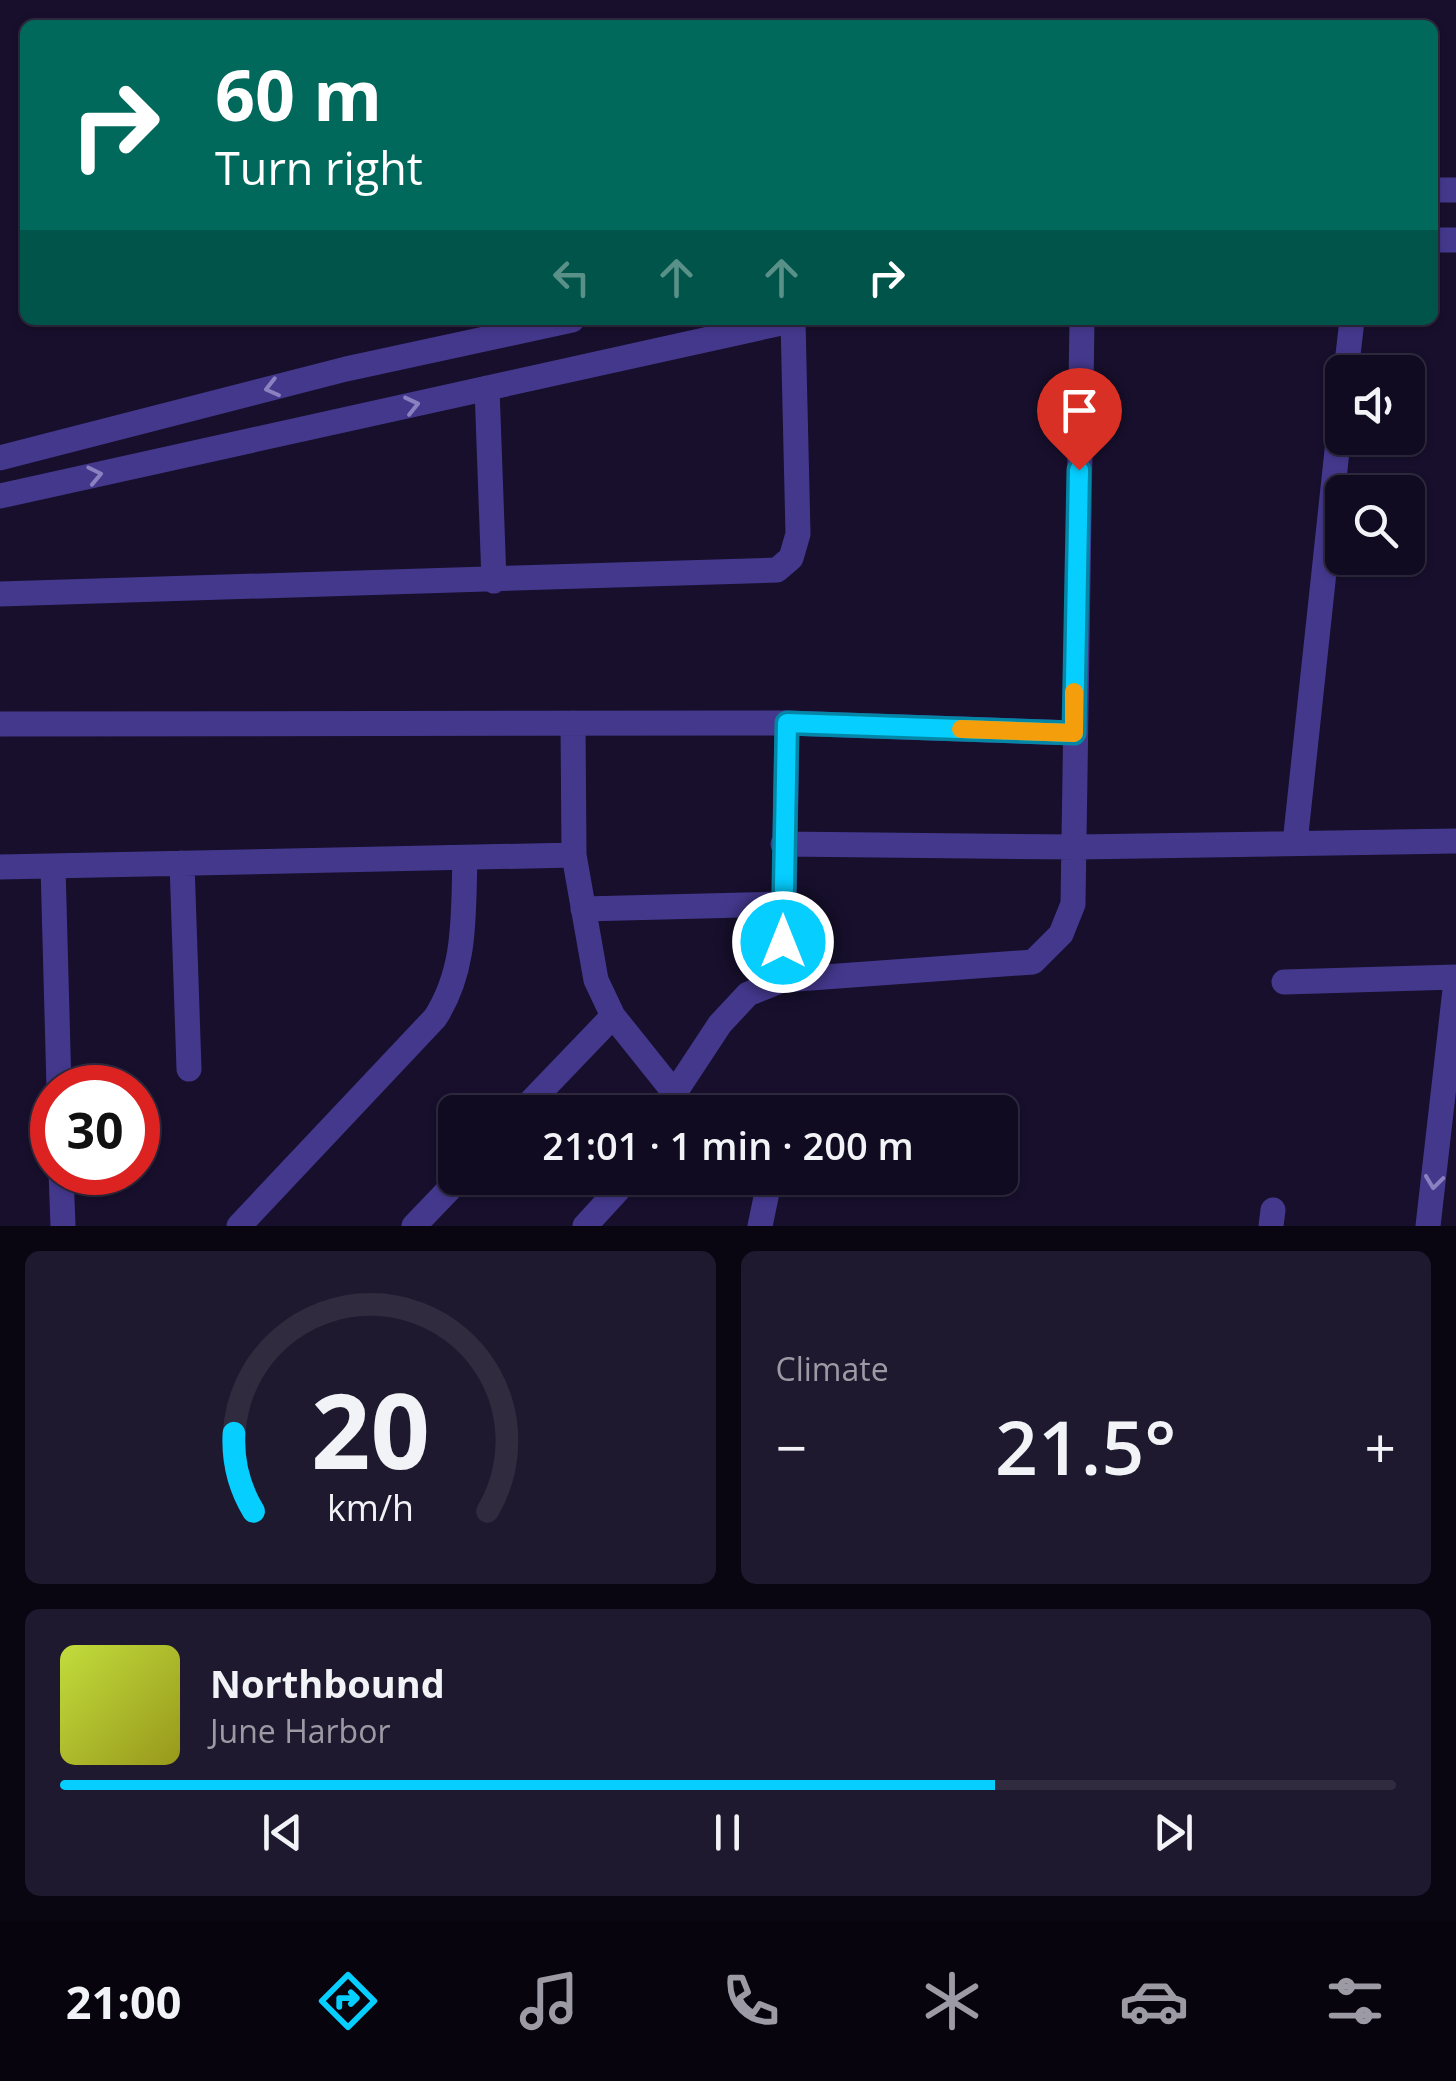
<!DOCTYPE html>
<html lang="en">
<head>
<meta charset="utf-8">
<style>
  body { margin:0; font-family:"Open Sans",sans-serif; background:#1e192e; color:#f1f3f6; height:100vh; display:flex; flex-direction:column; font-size:38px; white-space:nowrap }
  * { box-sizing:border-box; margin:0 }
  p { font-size:32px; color:#9c9ba5 }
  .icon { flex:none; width:55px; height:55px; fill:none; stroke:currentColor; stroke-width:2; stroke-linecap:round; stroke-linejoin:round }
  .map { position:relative; height:1226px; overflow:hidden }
  .drawer { display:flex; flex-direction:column; gap:25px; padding:25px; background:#090612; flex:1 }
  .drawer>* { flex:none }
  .hud { position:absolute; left:20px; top:20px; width:1418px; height:305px; border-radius:15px; box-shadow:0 2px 8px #0004,0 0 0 2px #302b3f; background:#00695c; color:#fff; overflow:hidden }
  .buttons { position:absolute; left:1325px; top:355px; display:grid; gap:20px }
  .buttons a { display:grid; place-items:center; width:100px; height:100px; border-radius:15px; background:#110b21; box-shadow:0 2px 8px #0004,0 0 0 2px #302b3f; font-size:50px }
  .speed { position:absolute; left:30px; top:1065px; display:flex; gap:20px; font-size:50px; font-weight:700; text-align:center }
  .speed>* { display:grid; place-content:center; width:130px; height:130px; border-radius:50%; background:#110b21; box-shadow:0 2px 8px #0004,0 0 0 2px #302b3f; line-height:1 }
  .speed .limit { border:15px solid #d22; background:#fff; color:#111 }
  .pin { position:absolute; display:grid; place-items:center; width:85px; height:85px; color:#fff; margin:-102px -42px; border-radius:50% 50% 50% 0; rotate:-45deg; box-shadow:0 0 10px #0007 }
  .pin .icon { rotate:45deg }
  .me { position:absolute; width:110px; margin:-55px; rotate:0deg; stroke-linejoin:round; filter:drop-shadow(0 0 8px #0008) }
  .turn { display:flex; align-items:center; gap:35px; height:210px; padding:0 30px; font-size:45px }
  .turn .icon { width:130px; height:130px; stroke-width:2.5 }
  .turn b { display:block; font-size:70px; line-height:85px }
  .lanes { display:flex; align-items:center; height:95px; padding:0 30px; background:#0003; justify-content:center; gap:50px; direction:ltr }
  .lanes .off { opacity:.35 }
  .big { font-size:75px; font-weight:600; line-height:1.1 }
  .drawer .tile { flex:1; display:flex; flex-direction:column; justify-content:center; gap:15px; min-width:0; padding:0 35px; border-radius:15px; background:#1e192e }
  .drawer .dial { align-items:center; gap:0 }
  .dial svg { height:260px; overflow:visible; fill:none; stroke:#302b3f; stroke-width:7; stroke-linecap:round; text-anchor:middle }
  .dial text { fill:#f1f3f6; stroke:none }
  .song { display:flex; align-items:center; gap:30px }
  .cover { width:120px; height:120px; border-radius:15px; background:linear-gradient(135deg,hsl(70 70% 55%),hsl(60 70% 35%)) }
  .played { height:10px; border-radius:5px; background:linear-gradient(90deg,#06ceff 70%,#302b3f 70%) }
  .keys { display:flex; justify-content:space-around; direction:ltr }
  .heat { display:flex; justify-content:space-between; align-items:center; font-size:55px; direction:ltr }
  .drawer .tiles { flex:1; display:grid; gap:25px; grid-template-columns:1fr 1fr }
  .tile:last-child { grid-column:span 2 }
  .trip { position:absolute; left:438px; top:1095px; width:580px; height:100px; border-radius:15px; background:#110b21; box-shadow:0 2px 8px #0004,0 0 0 2px #302b3f; font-weight:600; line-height:100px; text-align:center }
  .tabs { display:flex; height:160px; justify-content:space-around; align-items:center; background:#07040d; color:#9c9ba5 }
  .tabs .icon { width:70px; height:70px }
  .tabs .on { color:#06ceff }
  .tabs b { font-size:45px; color:#f1f3f6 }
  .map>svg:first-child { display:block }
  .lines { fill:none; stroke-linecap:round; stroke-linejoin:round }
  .minor { stroke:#44388d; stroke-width:25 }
  .oneway { stroke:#8b81c0 }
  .route-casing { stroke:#0486a6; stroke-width:25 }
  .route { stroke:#06ceff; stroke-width:18 }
  .slow { stroke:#f59e0b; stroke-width:18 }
</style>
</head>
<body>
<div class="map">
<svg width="1456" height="1226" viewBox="0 0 1456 1226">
  <rect width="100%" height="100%" fill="#170f2c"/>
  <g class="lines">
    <!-- minor -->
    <path class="minor" d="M1432 190H1456
      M1432 240H1456
      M1346 372 1352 320
      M487 388 494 581
      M0 458 346 369 572 320
      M0 496 795 320
      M0 594 777 570 791 558 798 534 793 321
      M573 723 574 855 596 980 613 1016 673 1091
      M0 724 787 723 1073 733
      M1295 843 1342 404
      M783 844 1077 847 1456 841
      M182 863 189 1069
      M53 866 59 1088
      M0 867 574 855
      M583 909 782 904
      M783 980 787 723
      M1284 982 1456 977
      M521 1112 613 1016
      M662 1112 720 1024 748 994 783 980 1033 962 1061 934 1073 904 1082 320
      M61 1172 63 1226
      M239 1226 435 1018C467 969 463 914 465 858
      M414 1226 460 1178
      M585 1226 629 1178
      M760 1226 770 1178
      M1271 1226 1273 1210
      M1428 1226 1456 981"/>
  </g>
  <!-- one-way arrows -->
  <defs><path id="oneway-chevron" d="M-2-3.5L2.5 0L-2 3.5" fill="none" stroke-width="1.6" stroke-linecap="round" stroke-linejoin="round" transform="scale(2.5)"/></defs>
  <g class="oneway">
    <use href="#oneway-chevron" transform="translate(272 388) rotate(166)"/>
    <use href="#oneway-chevron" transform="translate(412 405) rotate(-13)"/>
    <use href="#oneway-chevron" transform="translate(95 475) rotate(-12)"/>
    <use href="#oneway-chevron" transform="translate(1434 1182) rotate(97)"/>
  </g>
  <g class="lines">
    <!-- route casing -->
    <g class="route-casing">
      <path id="route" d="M783 942 787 723 1074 733 1079 470"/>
    </g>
    <!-- route -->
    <use href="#route" class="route"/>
    <!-- slow -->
    <path class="slow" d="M961 729 1074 733V692"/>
  </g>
</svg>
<div class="buttons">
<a><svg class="icon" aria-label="sound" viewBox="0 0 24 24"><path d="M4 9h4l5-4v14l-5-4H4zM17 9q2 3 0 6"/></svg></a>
<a><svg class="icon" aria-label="search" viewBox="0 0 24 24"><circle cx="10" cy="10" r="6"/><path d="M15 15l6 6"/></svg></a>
</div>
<div class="speed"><div class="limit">30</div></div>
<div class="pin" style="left:1079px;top:470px;background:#d93025"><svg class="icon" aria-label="arrive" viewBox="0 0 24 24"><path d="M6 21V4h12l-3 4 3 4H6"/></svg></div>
<svg class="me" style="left:783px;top:942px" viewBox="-20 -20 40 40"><circle r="17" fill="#06ceff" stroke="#fff" stroke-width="3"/><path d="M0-11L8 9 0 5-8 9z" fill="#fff"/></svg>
<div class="trip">21:01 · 1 min · 200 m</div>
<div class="hud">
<div class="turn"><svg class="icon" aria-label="right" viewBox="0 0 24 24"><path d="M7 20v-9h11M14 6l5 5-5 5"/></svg><div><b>60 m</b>Turn right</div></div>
<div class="lanes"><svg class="icon off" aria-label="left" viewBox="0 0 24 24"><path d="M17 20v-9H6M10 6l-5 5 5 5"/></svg><svg class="icon off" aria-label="ahead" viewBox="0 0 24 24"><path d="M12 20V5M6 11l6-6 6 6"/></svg><svg class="icon off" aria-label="ahead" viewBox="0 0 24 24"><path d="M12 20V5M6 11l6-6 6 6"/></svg><svg class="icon" aria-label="right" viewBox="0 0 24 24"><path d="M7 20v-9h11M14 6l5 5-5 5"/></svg></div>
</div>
</div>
<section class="drawer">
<div class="tiles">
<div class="tile dial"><svg viewBox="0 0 100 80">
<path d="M14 69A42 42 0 1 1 86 69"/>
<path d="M14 69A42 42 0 0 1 8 45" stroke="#06ceff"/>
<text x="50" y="56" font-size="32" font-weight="700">20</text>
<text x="50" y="72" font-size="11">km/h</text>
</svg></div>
<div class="tile"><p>Climate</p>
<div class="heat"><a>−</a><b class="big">21.5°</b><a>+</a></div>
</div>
<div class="tile">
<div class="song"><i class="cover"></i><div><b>Northbound</b><p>June Harbor</p></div></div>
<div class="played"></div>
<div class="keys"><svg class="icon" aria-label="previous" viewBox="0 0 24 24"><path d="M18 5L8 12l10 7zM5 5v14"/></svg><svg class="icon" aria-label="pause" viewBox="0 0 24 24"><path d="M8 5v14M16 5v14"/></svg><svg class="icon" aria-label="next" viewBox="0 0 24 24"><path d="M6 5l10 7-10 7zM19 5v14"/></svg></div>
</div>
</div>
</section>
<nav class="tabs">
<b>21:00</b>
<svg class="icon on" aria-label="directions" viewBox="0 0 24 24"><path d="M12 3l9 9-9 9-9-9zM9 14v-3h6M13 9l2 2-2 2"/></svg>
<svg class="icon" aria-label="music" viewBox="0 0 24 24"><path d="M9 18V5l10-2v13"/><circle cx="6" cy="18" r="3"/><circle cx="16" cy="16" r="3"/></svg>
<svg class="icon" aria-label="phone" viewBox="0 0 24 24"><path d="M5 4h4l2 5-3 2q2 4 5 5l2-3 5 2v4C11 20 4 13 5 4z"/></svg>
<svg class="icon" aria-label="climate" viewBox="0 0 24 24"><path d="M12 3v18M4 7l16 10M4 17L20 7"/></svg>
<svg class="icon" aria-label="car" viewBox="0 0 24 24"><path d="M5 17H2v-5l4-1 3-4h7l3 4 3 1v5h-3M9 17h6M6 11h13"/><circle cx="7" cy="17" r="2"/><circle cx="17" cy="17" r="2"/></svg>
<svg class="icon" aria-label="filters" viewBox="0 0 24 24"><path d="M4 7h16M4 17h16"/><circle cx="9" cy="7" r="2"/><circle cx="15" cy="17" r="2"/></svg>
</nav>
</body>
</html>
